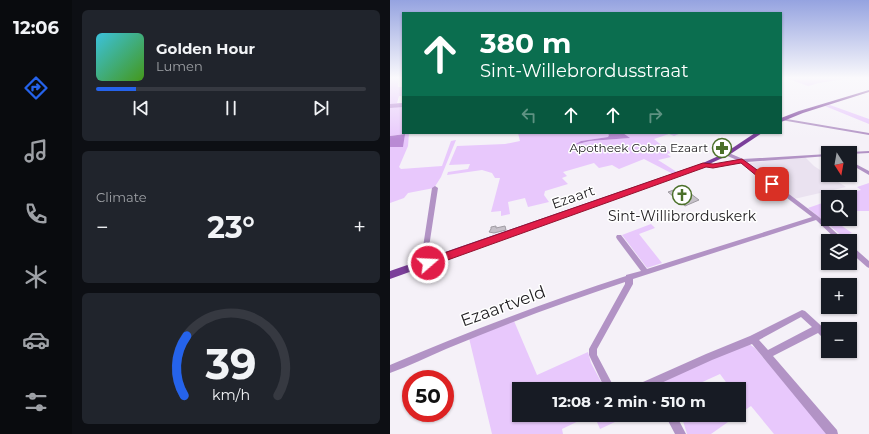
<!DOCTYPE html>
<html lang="en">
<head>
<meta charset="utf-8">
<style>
  body { margin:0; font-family:Montserrat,sans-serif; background:#20242c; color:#f1f3f6; height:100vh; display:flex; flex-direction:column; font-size:15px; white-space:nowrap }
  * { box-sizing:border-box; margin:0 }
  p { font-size:13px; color:#9ea1a6 }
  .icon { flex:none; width:22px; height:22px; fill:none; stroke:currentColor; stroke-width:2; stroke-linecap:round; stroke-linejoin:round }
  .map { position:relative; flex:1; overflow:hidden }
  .sheet { display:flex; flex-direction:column; gap:10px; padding:10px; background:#0d0f14; width:318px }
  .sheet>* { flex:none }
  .hud { position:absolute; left:12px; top:12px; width:380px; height:122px; border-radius:0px; box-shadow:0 1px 3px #0004; background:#0b6e4f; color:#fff; overflow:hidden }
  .needle { width:26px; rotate:169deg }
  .fabs { position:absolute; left:431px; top:146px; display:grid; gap:8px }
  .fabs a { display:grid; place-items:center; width:36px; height:36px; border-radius:0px; background:#171b24; box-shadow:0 1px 3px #0004; font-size:20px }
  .speed { position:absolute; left:12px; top:370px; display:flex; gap:8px; font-size:20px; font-weight:700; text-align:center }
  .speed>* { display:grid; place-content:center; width:52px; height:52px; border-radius:50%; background:#171b24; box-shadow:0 1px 3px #0004; line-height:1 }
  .speed .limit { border:6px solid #d22; background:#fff; color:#111 }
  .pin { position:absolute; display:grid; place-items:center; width:34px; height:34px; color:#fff; margin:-17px; border-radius:8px; box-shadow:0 2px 6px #0006 }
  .me { position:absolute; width:44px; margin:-22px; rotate:71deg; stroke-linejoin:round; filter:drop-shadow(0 0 3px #0008) }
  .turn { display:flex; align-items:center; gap:14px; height:84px; padding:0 12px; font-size:18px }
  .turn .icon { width:52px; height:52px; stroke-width:2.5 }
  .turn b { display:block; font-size:28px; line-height:34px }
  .lanes { display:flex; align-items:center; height:38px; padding:0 12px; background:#0003; justify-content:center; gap:20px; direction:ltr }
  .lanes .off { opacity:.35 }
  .big { font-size:30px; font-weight:700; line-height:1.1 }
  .sheet .tile { flex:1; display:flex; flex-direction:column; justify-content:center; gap:6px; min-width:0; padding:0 14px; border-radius:6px; background:#20242c }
  .sheet .dial { align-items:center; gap:0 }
  .dial svg { height:104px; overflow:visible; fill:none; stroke:#363941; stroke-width:7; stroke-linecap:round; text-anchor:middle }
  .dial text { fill:#f1f3f6; stroke:none }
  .song { display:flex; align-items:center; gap:12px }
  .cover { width:48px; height:48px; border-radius:6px; background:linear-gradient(135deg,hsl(190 70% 55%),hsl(100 70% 35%)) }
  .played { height:4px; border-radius:2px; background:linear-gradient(90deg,#2563eb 15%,#363941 15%) }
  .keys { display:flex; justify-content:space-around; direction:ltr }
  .heat { display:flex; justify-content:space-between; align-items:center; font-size:22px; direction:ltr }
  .trip { position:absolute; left:122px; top:382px; width:234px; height:40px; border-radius:0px; background:#171b24; box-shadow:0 1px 3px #0004; font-weight:700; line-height:40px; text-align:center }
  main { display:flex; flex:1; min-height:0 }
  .dock { display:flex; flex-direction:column; width:72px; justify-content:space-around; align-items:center; background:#090b0e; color:#9ea1a6 }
  .dock .icon { width:28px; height:28px }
  .dock .on { color:#2563eb }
  .dock b { font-size:18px; color:#f1f3f6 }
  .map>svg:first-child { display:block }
  .built { fill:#eae2f0 }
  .green { fill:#e8c8fc }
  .water { fill:#b98ad4 }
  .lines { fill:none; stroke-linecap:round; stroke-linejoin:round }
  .river { fill:#b98ad4; fill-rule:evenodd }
  .building { fill:#c6c1c9; stroke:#a09ca3 }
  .minor { fill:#b293c5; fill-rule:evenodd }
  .major { fill:#7b3f9a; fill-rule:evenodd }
  .route { fill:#e11d48; stroke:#92132f }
  .labels { text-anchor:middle; stroke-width:3; stroke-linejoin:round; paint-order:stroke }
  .far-poi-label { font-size:12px; fill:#201e21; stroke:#fff; text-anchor:end }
  .street-label { font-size:14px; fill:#201e21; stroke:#fff }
  .poi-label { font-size:14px; fill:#201e21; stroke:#fff }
  .near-street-label { font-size:17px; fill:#201e21; stroke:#fff }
</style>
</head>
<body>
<main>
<nav class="dock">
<b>12:06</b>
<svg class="icon on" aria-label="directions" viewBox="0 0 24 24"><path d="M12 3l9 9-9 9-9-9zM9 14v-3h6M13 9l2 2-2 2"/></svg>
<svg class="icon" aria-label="music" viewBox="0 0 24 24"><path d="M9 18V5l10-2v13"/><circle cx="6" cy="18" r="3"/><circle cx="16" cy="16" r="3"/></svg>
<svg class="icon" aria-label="phone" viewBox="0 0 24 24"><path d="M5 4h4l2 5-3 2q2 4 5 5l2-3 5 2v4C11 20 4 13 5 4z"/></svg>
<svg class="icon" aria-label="climate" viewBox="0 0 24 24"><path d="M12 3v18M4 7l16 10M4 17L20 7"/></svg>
<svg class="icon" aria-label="car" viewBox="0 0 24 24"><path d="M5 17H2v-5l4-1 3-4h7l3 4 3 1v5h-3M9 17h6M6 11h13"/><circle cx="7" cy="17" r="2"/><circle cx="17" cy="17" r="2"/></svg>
<svg class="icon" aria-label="filters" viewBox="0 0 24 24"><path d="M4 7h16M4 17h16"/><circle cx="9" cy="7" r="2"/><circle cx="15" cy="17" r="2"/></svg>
</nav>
<section class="sheet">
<div class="tile">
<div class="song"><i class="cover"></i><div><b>Golden Hour</b><p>Lumen</p></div></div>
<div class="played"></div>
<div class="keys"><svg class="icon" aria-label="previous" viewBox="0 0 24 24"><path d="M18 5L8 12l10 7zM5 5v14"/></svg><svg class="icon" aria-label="pause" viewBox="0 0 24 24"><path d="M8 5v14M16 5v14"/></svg><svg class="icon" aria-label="next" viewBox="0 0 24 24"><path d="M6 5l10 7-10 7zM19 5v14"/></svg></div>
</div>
<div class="tile"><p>Climate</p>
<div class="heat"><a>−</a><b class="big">23°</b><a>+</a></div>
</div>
<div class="tile dial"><svg viewBox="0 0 100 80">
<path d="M14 69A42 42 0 1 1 86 69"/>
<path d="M14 69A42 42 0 0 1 16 23" stroke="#2563eb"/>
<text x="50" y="56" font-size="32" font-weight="700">39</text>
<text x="50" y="72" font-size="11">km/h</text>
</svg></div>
</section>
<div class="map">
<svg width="479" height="434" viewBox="0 0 479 434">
  <rect width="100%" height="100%" fill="#f5f1f8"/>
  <!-- built -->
  <path class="built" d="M415 157 424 166 456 187 404 199 358 163Z"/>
  <!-- green -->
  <path class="green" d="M0 78H9L8 87H13V96H9L7 103H13V104L0 105Z
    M396 78H461L429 83 418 86Z
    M440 105 479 119V124L435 106Z
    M13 106V133H19L18 146 9 167 11 169 52 166 61 141 66 140 51 177 44 188 18 193 14 198 0 203V147L13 146 14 134 0 136V108Z
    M128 133H217L219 135 218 137 191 141 185 145 200 141 239 138 233 133H291L284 136 279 134 264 139 281 153 277 154 281 157 268 160 287 172 283 174 254 159 229 169 222 165 209 168 204 163 173 172 177 176 172 178 178 184 155 191 154 195 159 202 138 207 135 198 118 202 120 214 111 216V211L101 212 110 178H105L102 173 92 170 57 175 58 172 78 169 80 164 59 165 67 146 115 144 130 141Z
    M479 183V211H460V197H451L457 193 471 190 467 187Z
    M438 201V219H442L462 233 452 236 418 208Z
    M261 224 265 228 249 234 272 263 257 268 232 235Z
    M124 321 147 375 198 352 201 363 215 389H129V415H201L172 429 173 434H102L79 338Z
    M359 344 365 348 438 434H384L361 406 349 414V389H341L330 374 297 389H255L320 360Z
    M204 415H240L210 429Z
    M303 415H348L321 434H297L293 421Z"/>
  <!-- water -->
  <path class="water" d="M217 133H233L240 138 200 141 184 145 191 141 218 137 219 135Z
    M15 134 13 147H0V136Z"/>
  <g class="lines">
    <!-- river -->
    <path class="river" d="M13 103V107L0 108V104Z"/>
  </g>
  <!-- building -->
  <path class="building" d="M292 187 309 200 295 206 278 192Z
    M106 226V228L115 226 116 230 104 233 99 232 101 229V227Z"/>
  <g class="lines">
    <!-- minor -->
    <path class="minor" d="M391 118 479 133V135L391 120Z
      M479 151V153L460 154V153H458L460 152Z
      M335 153H339L353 159 438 154V156L357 162 429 217 455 241H448L426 220 243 279V284L207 349V355L225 389H215L199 355V349L235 284V282C175 302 115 324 56 349 37 357 19 366 0 373V365C77 332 156 302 236 276V275L251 271 227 239 226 237 227 235H231L257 269 422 217 351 163 323 167 313 165V164L315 163 323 165 347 160 335 155Z
      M460 161 479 171V175L460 164Z
      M45 186 48 188 39 247 41 263 40 265H36L35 263 33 247 42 188Z
      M460 246H462L479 261V268L477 267 460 252Z
      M412 310 415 311 438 332V341L435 340 428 333 383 356 447 430 448 434H436L362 344 322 360 258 389H242L244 386 316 354 360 336ZM411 317 422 327 378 350 369 340Z
      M275 415H286L296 434H285Z"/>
    <!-- major -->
    <path class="major" d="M479 90V92L413 113 391 122V118L409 111Z
      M365 133H372L339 155 317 165 0 279V271L313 163 335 153Z"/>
  </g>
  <!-- sky -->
  <linearGradient id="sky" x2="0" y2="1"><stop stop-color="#95a3e0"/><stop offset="0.56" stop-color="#faf9fc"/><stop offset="1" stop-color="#faf9fc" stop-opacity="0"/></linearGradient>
  <rect width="479" height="139" fill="url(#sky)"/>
  <!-- route -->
  <path class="route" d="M352 159 385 183V186H379L351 163 323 168 316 167 41 266H34L32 263 34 260 313 163 323 164Z"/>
  <!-- icons -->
  <defs>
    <g id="pharmacy-ring" transform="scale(1)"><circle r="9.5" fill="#fff" stroke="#4b7029" stroke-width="1.5"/><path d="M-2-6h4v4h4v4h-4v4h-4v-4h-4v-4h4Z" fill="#4b7029"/></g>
    <g id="church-ring" transform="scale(1)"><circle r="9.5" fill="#fff" stroke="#4b7029" stroke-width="1.5"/><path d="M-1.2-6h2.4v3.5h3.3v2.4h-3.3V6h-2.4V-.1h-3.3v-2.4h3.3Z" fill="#4b7029"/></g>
  </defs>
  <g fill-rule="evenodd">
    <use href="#pharmacy-ring" x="332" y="148"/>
    <use href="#church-ring" x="292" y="195"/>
  </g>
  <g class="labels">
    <!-- far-poi labels -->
    <g class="far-poi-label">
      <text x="318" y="152">Apotheek Cobra Ezaart</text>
    </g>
    <!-- street labels -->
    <g class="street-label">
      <text transform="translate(183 197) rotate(-19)" y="5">Ezaart</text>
    </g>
    <!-- poi labels -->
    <g class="poi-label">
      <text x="292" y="221">Sint-Willibrorduskerk</text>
    </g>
    <!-- near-street labels -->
    <g class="near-street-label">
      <text transform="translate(113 306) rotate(-20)" y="6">Ezaartveld</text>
    </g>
  </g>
</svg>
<div class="fabs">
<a><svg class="needle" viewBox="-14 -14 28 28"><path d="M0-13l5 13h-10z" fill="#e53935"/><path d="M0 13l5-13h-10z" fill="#9ea1a6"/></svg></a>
<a><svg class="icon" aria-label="search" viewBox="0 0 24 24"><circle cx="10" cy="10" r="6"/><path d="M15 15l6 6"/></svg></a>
<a><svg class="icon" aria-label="layers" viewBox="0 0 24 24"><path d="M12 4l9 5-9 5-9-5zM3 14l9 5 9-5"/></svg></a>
<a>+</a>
<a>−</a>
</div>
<div class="speed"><div class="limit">50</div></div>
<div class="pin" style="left:382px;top:184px;background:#d93025"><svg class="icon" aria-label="arrive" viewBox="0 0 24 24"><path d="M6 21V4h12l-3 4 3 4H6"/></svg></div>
<svg class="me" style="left:38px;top:263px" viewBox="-20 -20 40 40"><circle r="17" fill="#e11d48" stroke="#fff" stroke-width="3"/><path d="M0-11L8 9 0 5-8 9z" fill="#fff"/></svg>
<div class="trip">12:08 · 2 min · 510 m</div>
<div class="hud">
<div class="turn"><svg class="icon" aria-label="ahead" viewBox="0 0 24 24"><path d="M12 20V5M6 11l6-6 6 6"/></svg><div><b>380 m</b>Sint-Willebrordusstraat</div></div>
<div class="lanes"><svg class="icon off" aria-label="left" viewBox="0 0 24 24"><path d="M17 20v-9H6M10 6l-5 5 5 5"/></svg><svg class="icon" aria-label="ahead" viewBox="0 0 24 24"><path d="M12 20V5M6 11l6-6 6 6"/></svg><svg class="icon" aria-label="ahead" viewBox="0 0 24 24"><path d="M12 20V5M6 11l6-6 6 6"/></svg><svg class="icon off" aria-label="right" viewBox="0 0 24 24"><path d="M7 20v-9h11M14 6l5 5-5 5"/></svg></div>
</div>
</div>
</main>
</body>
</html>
